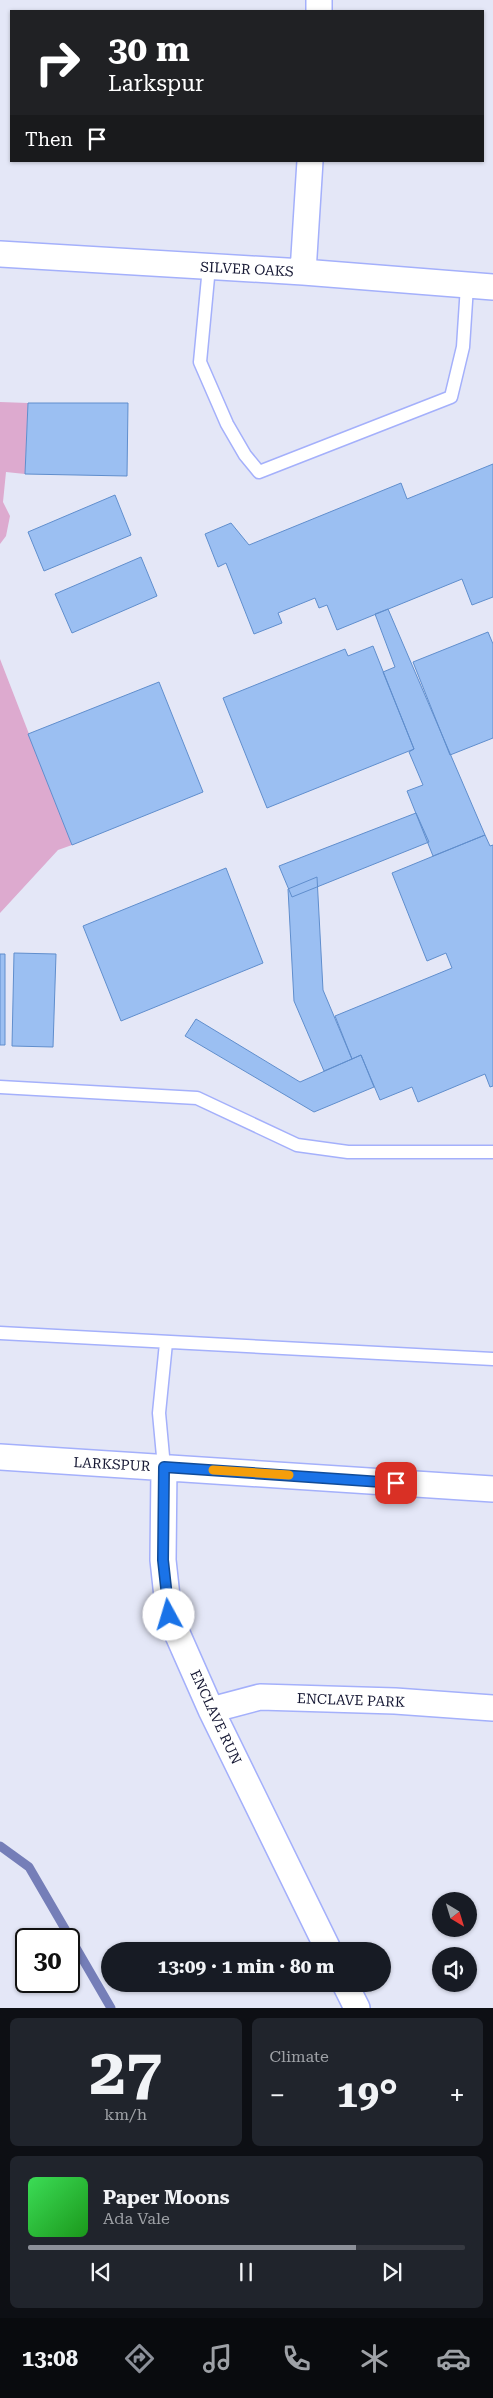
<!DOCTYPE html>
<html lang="en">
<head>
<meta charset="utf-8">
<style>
  body { margin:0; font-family:"Roboto Serif",serif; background:#20242c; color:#f1f3f6; height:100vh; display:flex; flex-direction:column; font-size:19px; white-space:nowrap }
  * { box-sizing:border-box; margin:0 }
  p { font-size:16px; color:#9ea1a6 }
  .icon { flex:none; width:28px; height:28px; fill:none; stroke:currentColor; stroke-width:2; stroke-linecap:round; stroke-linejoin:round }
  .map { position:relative; height:2008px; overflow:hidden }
  .sheet { display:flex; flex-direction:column; gap:10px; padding:10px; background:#0d0f14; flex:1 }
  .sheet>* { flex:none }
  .banner { position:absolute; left:10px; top:10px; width:474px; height:152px; border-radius:0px; box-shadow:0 1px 4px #0004; background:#202124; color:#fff; overflow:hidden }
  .needle { width:32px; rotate:142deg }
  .tools { position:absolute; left:432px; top:1892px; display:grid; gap:10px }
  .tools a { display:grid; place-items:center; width:45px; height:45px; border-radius:50%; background:#171b24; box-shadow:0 1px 4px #0004; font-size:25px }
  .speed { position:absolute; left:15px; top:1928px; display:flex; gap:10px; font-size:25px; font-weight:700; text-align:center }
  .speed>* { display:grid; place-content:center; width:65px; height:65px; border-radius:50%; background:#171b24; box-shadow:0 1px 4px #0004; line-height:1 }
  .speed .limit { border:2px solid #111; border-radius:8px; background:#fff; color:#111 }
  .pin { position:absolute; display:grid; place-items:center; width:42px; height:42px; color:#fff; margin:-21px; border-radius:10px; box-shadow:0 2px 8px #0006 }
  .me { position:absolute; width:55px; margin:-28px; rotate:354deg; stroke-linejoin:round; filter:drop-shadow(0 0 4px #0008) }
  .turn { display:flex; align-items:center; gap:18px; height:105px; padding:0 15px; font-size:22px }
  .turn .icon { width:65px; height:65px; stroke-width:2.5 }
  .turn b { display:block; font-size:35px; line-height:42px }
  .then { display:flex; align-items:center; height:48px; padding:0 15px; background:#0003; gap:10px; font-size:19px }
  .big { font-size:38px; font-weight:700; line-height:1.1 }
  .sheet .tile { flex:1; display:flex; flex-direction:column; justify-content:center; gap:8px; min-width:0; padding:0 18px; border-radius:8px; background:#20242c }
  .sheet .dial { align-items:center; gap:0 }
  .dial b { font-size:65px; line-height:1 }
  .song { display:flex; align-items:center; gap:15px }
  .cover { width:60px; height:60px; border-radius:8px; background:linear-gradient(135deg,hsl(130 70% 55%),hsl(120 70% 35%)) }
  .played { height:5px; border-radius:2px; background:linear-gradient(90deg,#8c9099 75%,#363941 75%) }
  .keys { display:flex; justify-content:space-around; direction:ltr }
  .heat { display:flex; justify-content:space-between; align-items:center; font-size:28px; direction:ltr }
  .sheet .tiles { flex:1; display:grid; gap:10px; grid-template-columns:1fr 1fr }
  .tile:last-child { grid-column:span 2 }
  .trip { position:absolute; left:101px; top:1942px; width:290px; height:50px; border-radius:25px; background:#171b24; box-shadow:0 1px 4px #0004; font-weight:700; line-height:50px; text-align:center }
  .menu { display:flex; height:80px; justify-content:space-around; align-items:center; background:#090b0e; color:#9ea1a6 }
  .menu .icon { width:35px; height:35px }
  .menu .selected { color:#8c9099 }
  .menu b { font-size:22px; color:#f1f3f6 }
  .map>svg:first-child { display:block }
  .green { fill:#ddaacf }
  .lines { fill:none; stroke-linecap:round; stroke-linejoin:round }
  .stream { stroke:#757eb8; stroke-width:9 }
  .building { fill:#9bbff2; stroke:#608ecd }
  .service-casing { stroke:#a4b0fb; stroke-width:15 }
  .minor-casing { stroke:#a4b0fb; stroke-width:28 }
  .service { stroke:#fff; stroke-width:12 }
  .minor { stroke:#fff; stroke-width:25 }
  .route-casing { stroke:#114b97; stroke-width:12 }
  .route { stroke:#1a73e8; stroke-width:9 }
  .slow { stroke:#f59e0b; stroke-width:9 }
  .labels { text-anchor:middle; stroke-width:4.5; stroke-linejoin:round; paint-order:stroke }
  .street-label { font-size:14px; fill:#151733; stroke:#fff }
</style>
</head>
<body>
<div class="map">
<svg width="493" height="2008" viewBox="0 0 493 2008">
  <rect width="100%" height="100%" fill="#e4e7f7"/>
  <!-- green -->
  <path class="green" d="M0 402 28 403 25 474 6 472 3 502 10 516 6 536 0 544Z
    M0 659 72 845 58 850 0 913Z"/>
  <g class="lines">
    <!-- stream -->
    <path class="stream" d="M0 1846 29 1867 111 2008"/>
  </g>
  <!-- building -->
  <path class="building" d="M28 403H128L127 476 25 474Z
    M493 464V597L472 605 462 579 337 630 327 605 319 608 315 598 278 613 282 623 254 634 226 563 218 567 205 534 231 523 249 545 401 483 407 499Z
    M115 495 131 535 44 571 28 532Z
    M141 557 157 596 72 633 55 594Z
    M388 609 485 835 433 856 407 791 423 785 409 752 414 749 383 672 395 667 375 614Z
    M488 632 493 644V738L450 755 413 662Z
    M373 646 414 749 267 808 223 698 345 649 348 656Z
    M159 682 203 792 72 845 28 734Z
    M416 813 429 842 292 897 279 866Z
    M485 835 490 846 493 845V1086L490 1087 485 1074 418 1102 412 1087 380 1100 361 1055 352 1059 335 1016 452 968 446 953 427 961 392 873Z
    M226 868 263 963 121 1021 83 926Z
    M317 877 323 990 352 1059 324 1071 294 1001 288 889Z
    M14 953 56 954 53 1047 12 1046Z
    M0 954H5V1045H0Z
    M196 1019 300 1082 361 1055 374 1087 314 1112 185 1036Z"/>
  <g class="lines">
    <!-- service casing -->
    <g class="service-casing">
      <path id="service" d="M209 267 200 362 227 424 245 455 259 472 451 397 463 347 467 286
        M0 1087 197 1098 297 1145 348 1152H493
        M0 1333 493 1359
        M164 1467 159 1413 166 1343"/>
    </g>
    <!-- minor casing -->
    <g class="minor-casing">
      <path id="minor" d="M319 11V0
        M0 254 303 272 493 287
        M303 272 310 161
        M0 1457 493 1489
        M164 1467 163 1560 169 1615 211 1710 329 1951
        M211 1710 260 1697 395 1701 493 1708
        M345 1984 357 2008"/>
    </g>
    <!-- service -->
    <use href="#service" class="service"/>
    <!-- minor -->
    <use href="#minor" class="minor"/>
  </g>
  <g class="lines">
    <!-- route casing -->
    <g class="route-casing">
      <path id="route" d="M169 1615 163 1560 164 1467 396 1483"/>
    </g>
    <!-- route -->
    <use href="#route" class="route"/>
    <!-- slow -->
    <path class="slow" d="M213 1470 289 1475"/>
  </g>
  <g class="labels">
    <!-- street labels -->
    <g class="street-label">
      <text transform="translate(247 269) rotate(3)" y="5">SILVER OAKS</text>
      <text transform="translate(112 1464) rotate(3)" y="5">LARKSPUR</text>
      <text transform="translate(351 1700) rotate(2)" y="5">ENCLAVE PARK</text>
      <text transform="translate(216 1717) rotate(65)" y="5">ENCLAVE RUN</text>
    </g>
  </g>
</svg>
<div class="tools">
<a><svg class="needle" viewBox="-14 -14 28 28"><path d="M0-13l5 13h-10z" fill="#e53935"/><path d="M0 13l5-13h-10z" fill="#9ea1a6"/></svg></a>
<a><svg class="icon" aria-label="sound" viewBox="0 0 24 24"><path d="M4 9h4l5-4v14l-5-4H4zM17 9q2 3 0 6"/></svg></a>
</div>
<div class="speed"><div class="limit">30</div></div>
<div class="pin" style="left:396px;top:1483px;background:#d93025"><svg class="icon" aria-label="arrive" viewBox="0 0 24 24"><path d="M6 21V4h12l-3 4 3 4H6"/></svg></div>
<svg class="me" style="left:169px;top:1615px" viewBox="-20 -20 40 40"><circle r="19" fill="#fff"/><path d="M0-13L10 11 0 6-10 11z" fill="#1a73e8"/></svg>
<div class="trip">13:09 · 1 min · 80 m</div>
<div class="banner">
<div class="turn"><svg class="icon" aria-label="right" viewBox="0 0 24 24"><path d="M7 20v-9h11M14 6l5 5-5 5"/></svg><div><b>30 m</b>Larkspur</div></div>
<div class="then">Then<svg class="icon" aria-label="arrive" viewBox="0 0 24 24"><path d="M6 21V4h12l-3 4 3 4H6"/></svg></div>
</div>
</div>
<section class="sheet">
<div class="tiles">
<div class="tile dial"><b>27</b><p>km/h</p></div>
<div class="tile"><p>Climate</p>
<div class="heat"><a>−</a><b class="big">19°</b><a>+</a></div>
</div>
<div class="tile">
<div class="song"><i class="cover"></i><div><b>Paper Moons</b><p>Ada Vale</p></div></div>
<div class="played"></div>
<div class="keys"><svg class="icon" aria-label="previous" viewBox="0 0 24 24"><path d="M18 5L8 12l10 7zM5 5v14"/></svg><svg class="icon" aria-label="pause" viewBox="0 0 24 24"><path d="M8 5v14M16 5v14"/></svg><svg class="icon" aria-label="next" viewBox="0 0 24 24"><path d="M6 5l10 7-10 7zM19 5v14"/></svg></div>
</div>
</div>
</section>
<nav class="menu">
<b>13:08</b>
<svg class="icon selected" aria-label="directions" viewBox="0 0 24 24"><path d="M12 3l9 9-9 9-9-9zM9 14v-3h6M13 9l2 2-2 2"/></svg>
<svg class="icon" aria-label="music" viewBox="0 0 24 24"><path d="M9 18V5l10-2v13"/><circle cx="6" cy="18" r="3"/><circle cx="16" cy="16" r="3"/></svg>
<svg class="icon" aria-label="phone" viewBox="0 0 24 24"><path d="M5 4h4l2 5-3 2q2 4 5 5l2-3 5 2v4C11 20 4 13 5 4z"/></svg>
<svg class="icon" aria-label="climate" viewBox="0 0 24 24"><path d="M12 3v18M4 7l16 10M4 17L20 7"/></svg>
<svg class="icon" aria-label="car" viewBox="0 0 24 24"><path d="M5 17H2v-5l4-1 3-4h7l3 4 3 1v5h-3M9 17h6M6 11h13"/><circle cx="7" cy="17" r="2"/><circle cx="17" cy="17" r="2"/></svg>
</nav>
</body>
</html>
